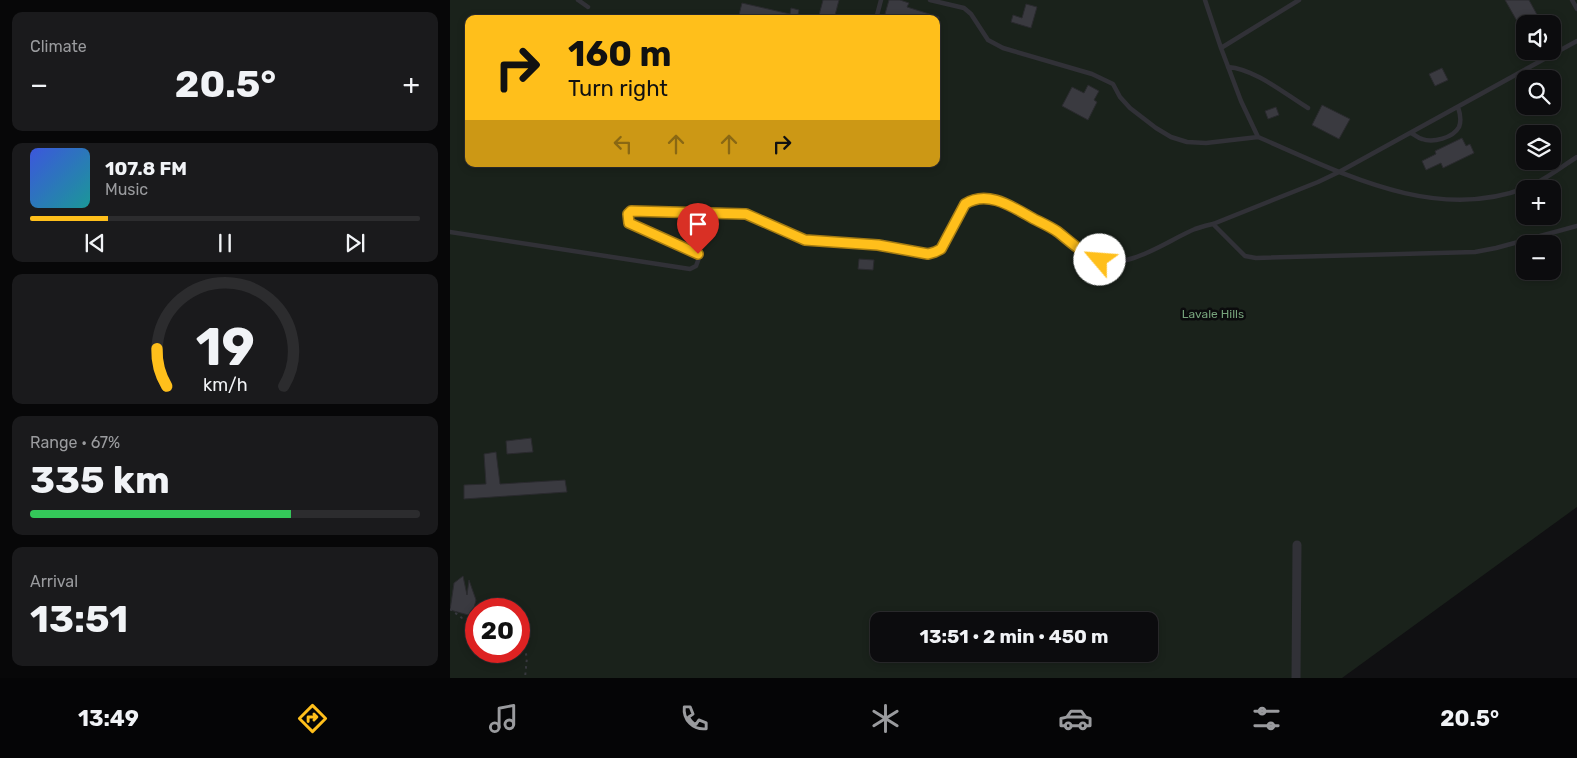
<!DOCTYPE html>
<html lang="en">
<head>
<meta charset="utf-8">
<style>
  body { margin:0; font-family:Rubik,sans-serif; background:#1a1a1c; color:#f1f3f6; height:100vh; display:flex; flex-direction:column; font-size:19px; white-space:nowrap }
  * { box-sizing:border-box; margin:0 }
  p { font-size:16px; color:#9a9b9e }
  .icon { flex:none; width:28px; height:28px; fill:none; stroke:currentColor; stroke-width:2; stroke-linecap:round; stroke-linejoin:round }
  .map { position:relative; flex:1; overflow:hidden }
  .side { display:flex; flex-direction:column; gap:12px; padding:12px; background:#070708; width:450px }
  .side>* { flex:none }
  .banner { position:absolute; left:15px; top:15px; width:475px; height:152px; border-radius:10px; box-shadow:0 2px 8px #0003,0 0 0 1px #2c2c2e; background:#ffbf1b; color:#111; overflow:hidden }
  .buttons { position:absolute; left:1066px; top:15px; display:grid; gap:10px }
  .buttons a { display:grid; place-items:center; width:45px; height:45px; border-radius:10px; background:#0c0c0e; box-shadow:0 2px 8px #0003,0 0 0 1px #2c2c2e; font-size:25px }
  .speed { position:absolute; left:15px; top:598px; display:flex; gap:10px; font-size:25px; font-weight:700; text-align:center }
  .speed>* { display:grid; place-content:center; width:65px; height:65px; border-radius:50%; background:#0c0c0e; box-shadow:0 2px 8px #0003,0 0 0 1px #2c2c2e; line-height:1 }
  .speed .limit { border:8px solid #d22; background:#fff; color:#111 }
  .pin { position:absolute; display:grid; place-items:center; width:42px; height:42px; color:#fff; margin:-51px -21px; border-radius:50% 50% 50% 0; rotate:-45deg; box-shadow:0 0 5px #0007 }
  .pin .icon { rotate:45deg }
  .me { position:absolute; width:55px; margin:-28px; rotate:297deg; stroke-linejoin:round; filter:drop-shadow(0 0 4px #0008) }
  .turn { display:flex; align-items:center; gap:18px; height:105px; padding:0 20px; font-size:22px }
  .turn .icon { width:65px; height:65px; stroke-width:2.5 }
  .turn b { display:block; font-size:35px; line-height:42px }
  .lanes { display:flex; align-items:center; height:48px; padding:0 20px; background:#0003; justify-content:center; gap:25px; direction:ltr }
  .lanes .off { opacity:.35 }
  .big { font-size:38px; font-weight:700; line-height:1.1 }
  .side .widget { flex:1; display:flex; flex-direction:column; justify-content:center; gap:8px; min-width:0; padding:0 18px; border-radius:10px; background:#1a1a1c }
  .side .dial { align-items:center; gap:0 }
  .dial svg { height:130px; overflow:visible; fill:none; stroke:#2c2c2e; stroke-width:7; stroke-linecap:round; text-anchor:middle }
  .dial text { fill:#f1f3f6; stroke:none }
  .song { display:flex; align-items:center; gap:15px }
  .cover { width:60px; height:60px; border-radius:8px; background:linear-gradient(135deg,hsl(230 70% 55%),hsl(180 70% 35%)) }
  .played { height:5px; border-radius:2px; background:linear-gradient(90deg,#ffbf1b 20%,#2c2c2e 20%) }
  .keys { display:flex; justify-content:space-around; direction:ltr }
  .heat { display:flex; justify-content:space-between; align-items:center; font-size:28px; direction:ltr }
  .charge { height:8px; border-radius:4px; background:linear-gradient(90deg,#34c759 67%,#2c2c2e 0) }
  .trip { position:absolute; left:420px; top:612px; width:288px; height:50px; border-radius:10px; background:#0c0c0e; box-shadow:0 2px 8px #0003,0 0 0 1px #2c2c2e; font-weight:700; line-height:50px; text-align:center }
  .tab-bar { display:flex; height:80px; justify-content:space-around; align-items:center; background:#050506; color:#9a9b9e }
  .tab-bar .icon { width:35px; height:35px }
  .tab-bar .current { color:#ffbf1b }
  .tab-bar b { font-size:22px; color:#f1f3f6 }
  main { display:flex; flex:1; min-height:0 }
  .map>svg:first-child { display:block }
  .green { fill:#1a221b; fill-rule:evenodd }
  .building { fill:#3a3a40; stroke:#2a2a2e }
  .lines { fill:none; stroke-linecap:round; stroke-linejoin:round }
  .path { stroke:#37383e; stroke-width:2; stroke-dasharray:2.5 4; stroke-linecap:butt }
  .lane { stroke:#313137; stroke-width:4.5 }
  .street { stroke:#313137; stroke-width:9 }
  .route-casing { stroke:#a67c12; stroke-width:12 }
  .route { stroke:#ffbf1b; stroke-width:9 }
  .labels { text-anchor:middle; stroke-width:5; stroke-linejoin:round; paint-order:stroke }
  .park-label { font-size:12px; fill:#75a17a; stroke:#0b0b0d }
</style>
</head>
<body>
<main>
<section class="side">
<div class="widget"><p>Climate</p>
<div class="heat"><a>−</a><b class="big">20.5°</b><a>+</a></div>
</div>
<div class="widget">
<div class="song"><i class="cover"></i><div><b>107.8 FM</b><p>Music</p></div></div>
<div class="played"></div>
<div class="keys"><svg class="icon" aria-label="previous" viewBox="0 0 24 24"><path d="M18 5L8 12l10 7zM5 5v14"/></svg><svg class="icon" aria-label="pause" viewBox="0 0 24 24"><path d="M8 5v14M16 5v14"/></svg><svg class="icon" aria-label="next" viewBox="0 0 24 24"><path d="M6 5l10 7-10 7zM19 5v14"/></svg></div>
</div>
<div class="widget dial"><svg viewBox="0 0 100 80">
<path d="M14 69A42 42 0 1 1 86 69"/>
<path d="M14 69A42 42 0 0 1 8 46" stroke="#ffbf1b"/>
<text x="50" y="56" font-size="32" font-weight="700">19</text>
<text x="50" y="72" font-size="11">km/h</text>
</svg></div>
<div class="widget"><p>Range · 67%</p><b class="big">335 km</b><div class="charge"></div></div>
<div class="widget"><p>Arrival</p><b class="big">13:51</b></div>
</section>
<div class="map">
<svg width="1127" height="678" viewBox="0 0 1127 678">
  <rect width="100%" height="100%" fill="#101012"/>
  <!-- green -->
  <path class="green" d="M0 0H1127V507L892 678H0ZM19 19H486V164H19ZM1075 24H1102V51H1075ZM1075 79H1102V106H1075ZM1075 134H1102V161H1075ZM1075 189H1102V216H1075ZM1075 244H1102V271H1075ZM26 609H69V651H26ZM429 621H699V654H429Z"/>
  <!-- building -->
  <path class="building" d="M373 0H389L384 19H368Z
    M439 0H450L459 3 457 7 489 17V19H448L435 14Z
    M1055 0H1079L1090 20 1083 24H1075V35Z
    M292 3 340 14 341 8 349 10 347 19H288Z
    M576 4 587 7 581 28 561 22 563 15 572 18Z
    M992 68 998 80 985 86 979 74Z
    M638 85 649 91 644 100 647 102 638 120 612 106 622 87 634 93Z
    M872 105 900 119 889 139 862 125Z
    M826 107 829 115 818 119 815 111Z
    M1012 138 1016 146 1020 144 1024 153 993 168 991 163 976 170 972 161 986 154 985 151Z
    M409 259 424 260 423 270 408 269Z
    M81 438 83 452 57 454 56 441Z
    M46 452 50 484 115 480 117 492 14 499V485L36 484 34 454Z
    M13 576 17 595 19 580 26 600 22 616 0 610 4 583Z"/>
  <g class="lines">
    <!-- path -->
    <path class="path" d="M0 609 12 618 26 621
      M69 635 77 657 75 678"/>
    <!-- lane -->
    <path class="lane" d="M128 0 138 7
      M480 0 514 8 521 14 538 40 553 48 642 74 663 84 670 97 680 108 706 128 721 137 737 142 756 143 808 137
      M755 0 771 48 849 0
      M1122 0 1127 9
      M426 19 431 0
      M771 48 791 101 808 137C892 173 986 224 1078 187 1095 180 1111 167 1127 157
      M778 67C805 69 835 94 858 108
      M961 133C964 134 968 138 972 139 983 143 1003 138 1009 127 1012 120 1010 113 1008 107
      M763 224 795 256 806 258 1025 252 1046 248 1127 226
      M0 232 240 269 246 266 249 258 248 254 179 223 177 216 180 211 296 214 355 240 428 245 478 254 485 253 491 249 515 204C537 189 563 207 582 218 591 222 601 226 609 233 621 242 631 253 646 259 678 271 716 241 745 229 751 227 757 225 763 224L868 182 889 172 1127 41"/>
    <!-- street -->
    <path class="street" d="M846 678 847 545"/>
  </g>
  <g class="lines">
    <!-- route casing -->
    <g class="route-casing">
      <path id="route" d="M248 254 179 223 178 214 181 211 296 214 355 240 428 245 478 254 485 252 491 249 515 204C538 189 564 208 584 219 592 223 601 227 608 232 622 243 633 254 650 260"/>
    </g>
    <!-- route -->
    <use href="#route" class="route"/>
  </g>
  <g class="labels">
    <!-- park labels -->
    <g class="park-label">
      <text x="763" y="318">Lavale Hills</text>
    </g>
  </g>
</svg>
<div class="buttons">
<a><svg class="icon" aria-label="sound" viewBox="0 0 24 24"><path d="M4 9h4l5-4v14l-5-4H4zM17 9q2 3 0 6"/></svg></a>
<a><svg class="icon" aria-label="search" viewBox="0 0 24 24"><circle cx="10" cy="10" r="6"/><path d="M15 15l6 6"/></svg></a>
<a><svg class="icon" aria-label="layers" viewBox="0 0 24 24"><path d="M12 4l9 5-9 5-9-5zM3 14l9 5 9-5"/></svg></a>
<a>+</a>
<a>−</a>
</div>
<div class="speed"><div class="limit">20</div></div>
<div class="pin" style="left:248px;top:254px;background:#d93025"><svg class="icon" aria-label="arrive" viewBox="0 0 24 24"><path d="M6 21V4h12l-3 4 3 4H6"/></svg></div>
<svg class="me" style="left:650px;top:260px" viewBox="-20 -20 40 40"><circle r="19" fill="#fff"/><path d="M0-13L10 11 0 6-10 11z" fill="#ffbf1b"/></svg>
<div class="trip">13:51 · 2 min · 450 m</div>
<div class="banner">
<div class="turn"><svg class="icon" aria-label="right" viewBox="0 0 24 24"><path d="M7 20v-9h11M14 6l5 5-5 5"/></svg><div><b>160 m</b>Turn right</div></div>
<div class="lanes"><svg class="icon off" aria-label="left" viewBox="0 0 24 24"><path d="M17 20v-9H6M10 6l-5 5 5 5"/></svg><svg class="icon off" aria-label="ahead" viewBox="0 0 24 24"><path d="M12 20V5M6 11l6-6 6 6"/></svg><svg class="icon off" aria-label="ahead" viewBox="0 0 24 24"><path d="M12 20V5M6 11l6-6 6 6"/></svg><svg class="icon" aria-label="right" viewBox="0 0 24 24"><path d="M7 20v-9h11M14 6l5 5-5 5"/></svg></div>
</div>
</div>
</main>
<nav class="tab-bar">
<b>13:49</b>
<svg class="icon current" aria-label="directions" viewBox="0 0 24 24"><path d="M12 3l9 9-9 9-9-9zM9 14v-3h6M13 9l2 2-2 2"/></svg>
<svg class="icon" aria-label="music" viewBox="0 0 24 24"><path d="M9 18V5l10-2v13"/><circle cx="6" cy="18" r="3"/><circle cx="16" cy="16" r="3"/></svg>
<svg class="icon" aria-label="phone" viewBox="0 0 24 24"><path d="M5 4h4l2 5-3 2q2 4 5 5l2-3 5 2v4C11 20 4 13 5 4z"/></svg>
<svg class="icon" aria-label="climate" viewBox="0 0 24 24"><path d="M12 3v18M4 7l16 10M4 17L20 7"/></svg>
<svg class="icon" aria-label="car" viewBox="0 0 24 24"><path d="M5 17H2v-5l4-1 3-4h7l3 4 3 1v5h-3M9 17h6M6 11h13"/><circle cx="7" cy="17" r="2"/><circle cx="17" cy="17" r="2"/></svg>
<svg class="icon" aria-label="filters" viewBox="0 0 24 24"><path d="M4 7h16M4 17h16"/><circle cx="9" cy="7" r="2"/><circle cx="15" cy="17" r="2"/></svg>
<b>20.5°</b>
</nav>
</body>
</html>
